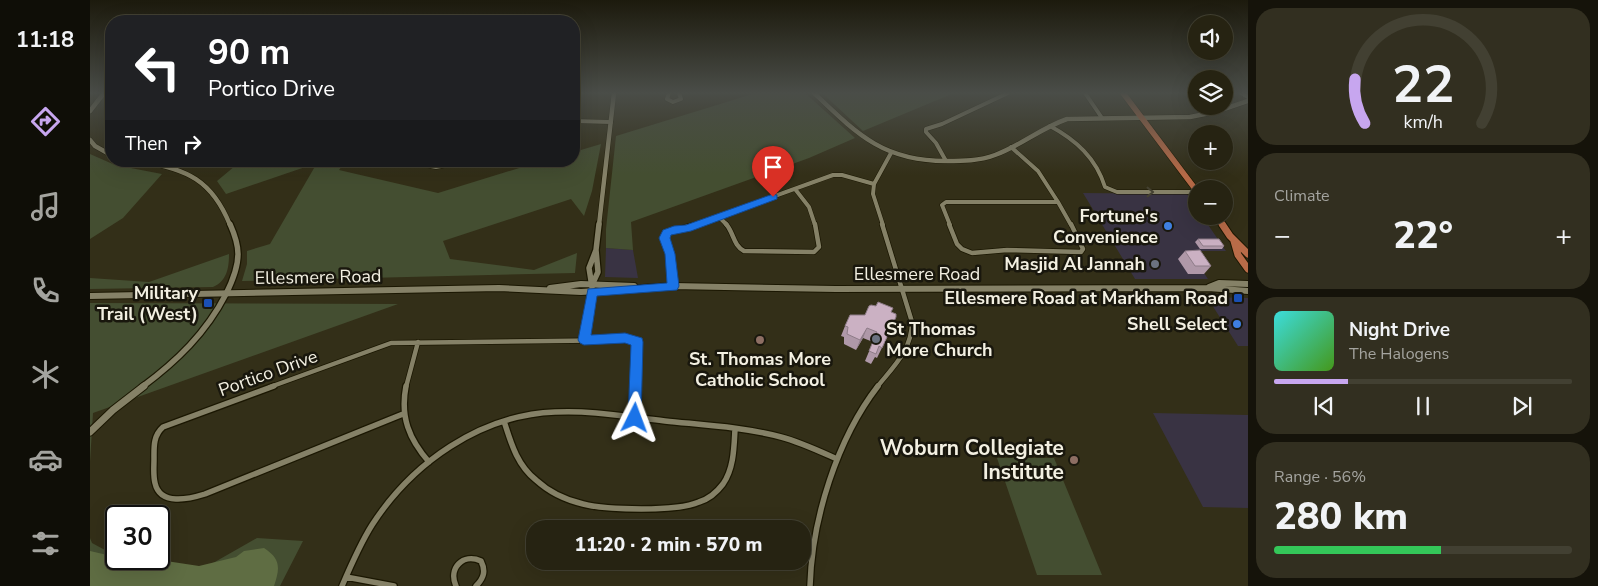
<!DOCTYPE html>
<html lang="en">
<head>
<meta charset="utf-8">
<style>
  body { margin:0; font-family:"Nunito Sans",sans-serif; background:#322f20; color:#f1f3f6; height:100vh; display:flex; flex-direction:column; font-size:19px; white-space:nowrap }
  * { box-sizing:border-box; margin:0 }
  p { font-size:16px; color:#a4a49f }
  .icon { flex:none; width:28px; height:28px; fill:none; stroke:currentColor; stroke-width:2; stroke-linecap:round; stroke-linejoin:round }
  .map { position:relative; flex:1; overflow:hidden }
  .drawer { display:flex; flex-direction:column; gap:8px; padding:8px; background:#15130a; width:350px }
  .drawer>* { flex:none }
  .banner { position:absolute; left:15px; top:15px; width:475px; height:152px; border-radius:20px; box-shadow:0 5px 20px #0002,0 0 0 1px #424032; background:#202124; color:#fff; overflow:hidden }
  .fabs { position:absolute; left:1098px; top:15px; display:grid; gap:10px }
  .fabs a { display:grid; place-items:center; width:45px; height:45px; border-radius:50%; background:#262312; box-shadow:0 5px 20px #0002,0 0 0 1px #424032; font-size:25px }
  .speed { position:absolute; left:15px; top:505px; display:flex; gap:10px; font-size:25px; font-weight:700; text-align:center }
  .speed>* { display:grid; place-content:center; width:65px; height:65px; border-radius:50%; background:#262312; box-shadow:0 5px 20px #0002,0 0 0 1px #424032; line-height:1 }
  .speed .limit { border:2px solid #111; border-radius:8px; background:#fff; color:#111 }
  .pin { position:absolute; display:grid; place-items:center; width:42px; height:42px; color:#fff; margin:-51px -21px; border-radius:50% 50% 50% 0; rotate:-45deg; box-shadow:0 0 5px #0007 }
  .pin .icon { rotate:45deg }
  .me { position:absolute; width:55px; margin:-28px; rotate:3deg; stroke-linejoin:round; filter:drop-shadow(0 0 4px #0008) }
  .turn { display:flex; align-items:center; gap:18px; height:105px; padding:0 20px; font-size:22px }
  .turn .icon { width:65px; height:65px; stroke-width:2.5 }
  .turn b { display:block; font-size:35px; line-height:42px }
  .then { display:flex; align-items:center; height:48px; padding:0 20px; background:#0003; gap:10px; font-size:19px }
  .big { font-size:38px; font-weight:800; line-height:1.1 }
  .drawer .widget { flex:1; display:flex; flex-direction:column; justify-content:center; gap:8px; min-width:0; padding:0 18px; border-radius:20px; background:#322f20 }
  .drawer .dial { align-items:center; gap:0 }
  .dial svg { height:130px; overflow:visible; fill:none; stroke:#424032; stroke-width:7; stroke-linecap:round; text-anchor:middle }
  .dial text { fill:#f1f3f6; stroke:none }
  .song { display:flex; align-items:center; gap:15px }
  .cover { width:60px; height:60px; border-radius:8px; background:linear-gradient(135deg,hsl(180 70% 55%),hsl(100 70% 35%)) }
  .played { height:5px; border-radius:2px; background:linear-gradient(90deg,#c7a6ef 25%,#424032 25%) }
  .keys { display:flex; justify-content:space-around; direction:ltr }
  .heat { display:flex; justify-content:space-between; align-items:center; font-size:28px; direction:ltr }
  .charge { height:8px; border-radius:4px; background:linear-gradient(90deg,#34c759 56%,#424032 0) }
  .trip { position:absolute; left:436px; top:520px; width:285px; height:50px; border-radius:20px; background:#262312; box-shadow:0 5px 20px #0002,0 0 0 1px #424032; font-weight:800; line-height:50px; text-align:center }
  main { display:flex; flex:1; min-height:0 }
  .tabs { display:flex; flex-direction:column; width:90px; justify-content:space-around; align-items:center; background:#0f0e07; color:#a4a49f }
  .tabs .icon { width:35px; height:35px }
  .tabs .selected { color:#c7a6ef }
  .tabs b { font-size:22px; color:#f1f3f6 }
  .map>svg:first-child { display:block }
  .commercial { fill:#393343 }
  .green { fill:#444e31 }
  .forest { fill:#5f6d43 }
  .lines { fill:none; stroke-linecap:round; stroke-linejoin:round }
  .minor-far2-casing { stroke:#1b1702; stroke-width:5 }
  .minor-far1-casing { stroke:#1b1702; stroke-width:6 }
  .minor-casing { stroke:#1b1702; stroke-width:8 }
  .tertiary-far2-casing { stroke:#1b1702; stroke-width:5.5 }
  .tertiary-far1-casing { stroke:#1b1702; stroke-width:8 }
  .tertiary-casing { stroke:#1b1702; stroke-width:9 }
  .secondary-casing { stroke:#1b1702; stroke-width:8 }
  .primary-far1-casing { stroke:#1b1702; stroke-width:7 }
  .primary-casing { stroke:#1b1702; stroke-width:9 }
  .minor-far2 { stroke:#858167; stroke-width:4 }
  .minor-far1 { stroke:#858167; stroke-width:4.5 }
  .minor { stroke:#858167; stroke-width:5.5 }
  .tertiary-far2 { stroke:#858167; stroke-width:4.5 }
  .tertiary-far1 { stroke:#858167; stroke-width:5.5 }
  .tertiary { stroke:#858167; stroke-width:7 }
  .secondary { stroke:#858167; stroke-width:6 }
  .primary-far1 { stroke:#b86b48; stroke-width:5.5 }
  .primary { stroke:#b86b48; stroke-width:7 }
  .wall { fill:#af98a8 }
  .shaded-wall { fill:#8e7c88 }
  .building { fill:#cbb1c3; stroke:#8e7c88 }
  .oneway { stroke:#444131 }
  .route { fill:#1a73e8; stroke:#114b97 }
  .shop-dot { fill:#3f7fe0; stroke:#19170d; stroke-width:2 }
  .worship-dot { fill:#6b7280; stroke:#19170d; stroke-width:2 }
  .transit-dot { fill:#1a4fb4; stroke:#19170d; stroke-width:2 }
  .education-dot { fill:#8d6e63; stroke:#19170d; stroke-width:2 }
  .labels { text-anchor:middle; stroke-width:5; stroke-linejoin:round; paint-order:stroke }
  .poi-label { font-size:18px; font-weight:bold; fill:#f3f0e2; stroke:#19170d; text-anchor:end }
  .street-label { font-size:18px; fill:#f3f0e2; stroke:#19170d }
  .near-poi-label { font-size:21px; font-weight:bold; fill:#f3f0e2; stroke:#19170d; text-anchor:end }
</style>
</head>
<body>
<main>
<nav class="tabs">
<b>11:18</b>
<svg class="icon selected" aria-label="directions" viewBox="0 0 24 24"><path d="M12 3l9 9-9 9-9-9zM9 14v-3h6M13 9l2 2-2 2"/></svg>
<svg class="icon" aria-label="music" viewBox="0 0 24 24"><path d="M9 18V5l10-2v13"/><circle cx="6" cy="18" r="3"/><circle cx="16" cy="16" r="3"/></svg>
<svg class="icon" aria-label="phone" viewBox="0 0 24 24"><path d="M5 4h4l2 5-3 2q2 4 5 5l2-3 5 2v4C11 20 4 13 5 4z"/></svg>
<svg class="icon" aria-label="climate" viewBox="0 0 24 24"><path d="M12 3v18M4 7l16 10M4 17L20 7"/></svg>
<svg class="icon" aria-label="car" viewBox="0 0 24 24"><path d="M5 17H2v-5l4-1 3-4h7l3 4 3 1v5h-3M9 17h6M6 11h13"/><circle cx="7" cy="17" r="2"/><circle cx="17" cy="17" r="2"/></svg>
<svg class="icon" aria-label="filters" viewBox="0 0 24 24"><path d="M4 7h16M4 17h16"/><circle cx="9" cy="7" r="2"/><circle cx="15" cy="17" r="2"/></svg>
</nav>
<div class="map">
<svg width="1158" height="586" viewBox="0 0 1158 586">
  <rect width="100%" height="100%" fill="#332f18"/>
  <!-- commercial -->
  <path class="commercial" d="M993 193 1097 194 1106 207V216H1112L1136 251H1099L1118 279H1045Z
    M516 248 543 250 548 278 515 277Z
    M1117 297 1158 298V346H1148Z
    M1063 413 1158 415V508L1113 507Z"/>
  <!-- green -->
  <path class="green" d="M666 93H715L765 138 719 158 541 222 543 250 516 248V229L526 136Z
    M732 93H864L773 131Z
    M511 144 502 191 494 216 481 199 353 241 360 259 444 270 487 253 485 273 152 281 157 264V251L180 244 227 163 136 194 127 181 151 161H256L249 170 348 193 452 161H484V152Z
    M0 154 25 165 72 174 33 218 0 239Z
    M139 254C139 268 137 281 123 287L0 289V278L59 282Z
    M0 303 308 304 3 413 0 462Z
    M907 458H964L1012 575H947Z
    M0 538 2 543 26 556V559L102 575 167 538 213 541 190 586H0Z"/>
  <!-- forest -->
  <path class="forest" d="M174 548C191 559 190 568 184 586H0V551L26 557V559H63L109 566 146 557 154 551Z"/>
  <g class="lines">
    <!-- minor-far2 casing -->
    <g class="minor-far2-casing">
      <path id="minor-far2" d="M579 93 577 99 583 102 591 99 589 93
        M995 93 1012 118
        M1151 93 1158 97
        M484 121 521 122
        M960 126C986 140 1006 158 1015 187L1027 192H1106
        M921 147 948 171 968 202
        M315 161 346 167 377 161
        M856 161 846 143 836 132V129L852 124 918 93
        M705 189 719 207 725 225
        M968 202 981 225
        M629 217 637 225
        M604 225 743 175H752L784 184
        M793 225 783 194 784 184 801 153
        M860 225 852 205 856 202H968"/>
    </g>
    <!-- minor-far1 casing -->
    <g class="minor-far1-casing">
      <path id="minor-far1" d="M636 224C644 233 643 245 654 251L724 252 729 247 725 224
        M859 224 867 244 872 249 882 253 917 250 991 252 993 249 981 224
        M583 286 580 254 575 238 580 231 608 224
        M494 340 502 292
        M180 387 301 343 544 340 548 346 546 387
        M316 387 328 342
        M787 387C803 367 822 350 822 322L792 224"/>
    </g>
    <!-- minor casing -->
    <g class="minor-casing">
      <path id="minor" d="M184 386 73 427C63 436 64 447 64 459 64 467 63 475 65 483 70 506 99 499 115 494L313 414
        M316 386C310 417 319 439 339 462
        M545 418 546 386
        M414 421C421 443 427 465 446 480 459 492 476 500 493 504 517 510 586 512 609 502 619 499 627 492 633 484 644 468 644 447 645 429
        M256 577 304 586
        M252 586C261 565 270 544 282 525 322 463 390 415 465 412 502 410 538 417 575 421 613 425 653 427 691 437 710 442 729 451 747 459
        M366 586C358 568 373 553 391 561 396 571 394 578 386 586
        M720 586C722 519 747 439 788 386"/>
    </g>
    <!-- tertiary-far2 casing -->
    <g class="tertiary-far2-casing">
      <path id="tertiary-far2" d="M724 93C767 134 793 161 856 161 873 161 889 161 905 155 930 146 951 128 977 119L1100 117 1125 112 1158 101
        M0 111 14 93
        M0 140 5 146 21 155
        M50 161C97 169 122 180 140 225
        M509 225 524 93"/>
    </g>
    <!-- tertiary-far1 casing -->
    <g class="tertiary-far1-casing">
      <path id="tertiary-far1" d="M502 285 508 272 506 250
        M502 287 499 268 506 250 509 224
        M52 387C87 361 116 333 136 294 142 282 148 268 148 254 148 244 144 233 140 224"/>
    </g>
    <!-- tertiary casing -->
    <g class="tertiary-casing">
      <path id="tertiary" d="M0 432 23 410 54 386"/>
    </g>
    <!-- secondary casing -->
    <g class="secondary-casing">
      <path id="secondary" d="M1119 287 1129 283 1158 284
        M460 288 491 284 544 286
        M0 296 409 288 491 292 583 286 746 289 1118 288 1158 291"/>
    </g>
    <!-- primary-far1 casing -->
    <g class="primary-far1-casing">
      <path id="primary-far1" d="M1033 93 1106 190
        M1126 216 1133 225"/>
    </g>
    <!-- primary casing -->
    <g class="primary-casing">
      <path id="primary" d="M1132 224 1140 236 1158 254
        M1144 241 1148 255 1158 269"/>
    </g>
    <!-- minor-far2 -->
    <use href="#minor-far2" class="minor-far2"/>
    <!-- minor-far1 -->
    <use href="#minor-far1" class="minor-far1"/>
    <!-- minor -->
    <use href="#minor" class="minor"/>
    <!-- tertiary-far2 -->
    <use href="#tertiary-far2" class="tertiary-far2"/>
    <!-- tertiary-far1 -->
    <use href="#tertiary-far1" class="tertiary-far1"/>
    <!-- tertiary -->
    <use href="#tertiary" class="tertiary"/>
    <!-- secondary -->
    <use href="#secondary" class="secondary"/>
    <!-- primary-far1 -->
    <use href="#primary-far1" class="primary-far1"/>
    <!-- primary -->
    <use href="#primary" class="primary"/>
  </g>
  <!-- wall -->
  <path class="wall" d="M1108 239 1134 246 1132 249H1110L1105 242Z
    M1095 251 1121 266 1114 274H1098L1088 259Z
    M801 312 802 327 787 358 785 357 781 364 775 361 783 342 773 338 766 350 754 344V337L751 336 755 326 775 315Z"/>
  <!-- shaded-wall -->
  <path class="shaded-wall" d="M777 328 773 338 766 350 770 340Z"/>
  <!-- building -->
  <path class="building" d="M1108 239H1129L1134 246H1113Z
    M1110 250 1121 266H1105L1095 251Z
    M788 302 803 308 801 312 806 314V317L792 348 789 346 786 354 779 351 787 332 777 328 770 340 757 334 758 327 755 326 760 315H775L779 306 781 305 786 306Z"/>
  <!-- one-way arrows -->
  <defs><path id="oneway-chevron" d="M-2-3.5L2.5 0L-2 3.5" fill="none" stroke-width="1.6" stroke-linecap="round" stroke-linejoin="round" transform="scale(1.25)"/></defs>
  <use class="oneway" href="#oneway-chevron" transform="translate(1060 192)"/>
  <!-- sky -->
  <linearGradient id="sky" x2="0" y2="1"><stop stop-color="#1c1a0d"/><stop offset="0.53" stop-color="#4a4d48"/><stop offset="1" stop-color="#4a4d48" stop-opacity="0"/></linearGradient>
  <rect width="1158" height="175" fill="url(#sky)"/>
  <!-- route -->
  <path class="route" d="M683 194 687 195V199L601 231 581 235 580 238 585 254 589 286 587 290 507 296 501 335 535 333 552 338 553 342 551 418 549 422 545 424 540 422 538 418 541 345 535 343 494 345 490 343 488 340 498 289 577 283 575 254 569 238 573 230 584 226 596 225Z"/>
  <!-- markers -->
  <g class="shop-dot">
    <circle cx="1078" cy="226" r="5"/>
    <circle cx="1147" cy="324" r="5"/>
  </g>
  <g class="worship-dot">
    <circle cx="1065" cy="264" r="5"/>
    <circle cx="786" cy="339" r="5"/>
  </g>
  <g class="transit-dot">
    <rect x="1143" y="293" width="10" height="10" rx="2.5"/>
    <rect x="113" y="298" width="10" height="10" rx="2.5"/>
  </g>
  <g class="education-dot">
    <circle cx="670" cy="340" r="5"/>
    <circle cx="984" cy="460" r="5"/>
  </g>
  <g class="labels">
    <!-- poi labels -->
    <g class="poi-label">
      <text x="1068" y="222">Fortune's<tspan x="1068" dy="21">Convenience</tspan></text>
      <text x="1055" y="270">Masjid Al Jannah</text>
      <text x="108" y="299">Military<tspan x="108" dy="21">Trail (West)</tspan></text>
      <text x="1138" y="304">Ellesmere Road at Markham Road</text>
      <text x="1137" y="330">Shell Select</text>
      <text x="796" y="335" text-anchor="start">St Thomas<tspan x="796" dy="21">More Church</tspan></text>
      <text x="670" y="365" text-anchor="middle">St. Thomas More<tspan x="670" dy="21">Catholic School</tspan></text>
    </g>
    <!-- street labels -->
    <g class="street-label">
      <text x="827" y="280">Ellesmere Road</text>
      <text transform="translate(228 277) rotate(-1)" y="6">Ellesmere Road</text>
      <text transform="translate(178 373) rotate(-20)" y="6">Portico Drive</text>
    </g>
    <!-- near-poi labels -->
    <g class="near-poi-label">
      <text x="974" y="455">Woburn Collegiate<tspan x="974" dy="24">Institute</tspan></text>
    </g>
  </g>
</svg>
<div class="fabs">
<a><svg class="icon" aria-label="sound" viewBox="0 0 24 24"><path d="M4 9h4l5-4v14l-5-4H4zM17 9q2 3 0 6"/></svg></a>
<a><svg class="icon" aria-label="layers" viewBox="0 0 24 24"><path d="M12 4l9 5-9 5-9-5zM3 14l9 5 9-5"/></svg></a>
<a>+</a>
<a>−</a>
</div>
<div class="speed"><div class="limit">30</div></div>
<div class="pin" style="left:683px;top:197px;background:#d93025"><svg class="icon" aria-label="arrive" viewBox="0 0 24 24"><path d="M6 21V4h12l-3 4 3 4H6"/></svg></div>
<svg class="me" style="left:545px;top:418px" viewBox="-20 -20 40 40"><path d="M0-17L14 15 0 8-14 15z" fill="#1a73e8" stroke="#fff" stroke-width="4"/></svg>
<div class="trip">11:20 · 2 min · 570 m</div>
<div class="banner">
<div class="turn"><svg class="icon" aria-label="left" viewBox="0 0 24 24"><path d="M17 20v-9H6M10 6l-5 5 5 5"/></svg><div><b>90 m</b>Portico Drive</div></div>
<div class="then">Then<svg class="icon" aria-label="right" viewBox="0 0 24 24"><path d="M7 20v-9h11M14 6l5 5-5 5"/></svg></div>
</div>
</div>
<section class="drawer">
<div class="widget dial"><svg viewBox="0 0 100 80">
<path d="M14 69A42 42 0 1 1 86 69"/>
<path d="M14 69A42 42 0 0 1 8 42" stroke="#c7a6ef"/>
<text x="50" y="56" font-size="32" font-weight="700">22</text>
<text x="50" y="72" font-size="11">km/h</text>
</svg></div>
<div class="widget"><p>Climate</p>
<div class="heat"><a>−</a><b class="big">22°</b><a>+</a></div>
</div>
<div class="widget">
<div class="song"><i class="cover"></i><div><b>Night Drive</b><p>The Halogens</p></div></div>
<div class="played"></div>
<div class="keys"><svg class="icon" aria-label="previous" viewBox="0 0 24 24"><path d="M18 5L8 12l10 7zM5 5v14"/></svg><svg class="icon" aria-label="pause" viewBox="0 0 24 24"><path d="M8 5v14M16 5v14"/></svg><svg class="icon" aria-label="next" viewBox="0 0 24 24"><path d="M6 5l10 7-10 7zM19 5v14"/></svg></div>
</div>
<div class="widget"><p>Range · 56%</p><b class="big">280 km</b><div class="charge"></div></div>
</section>
</main>
</body>
</html>
